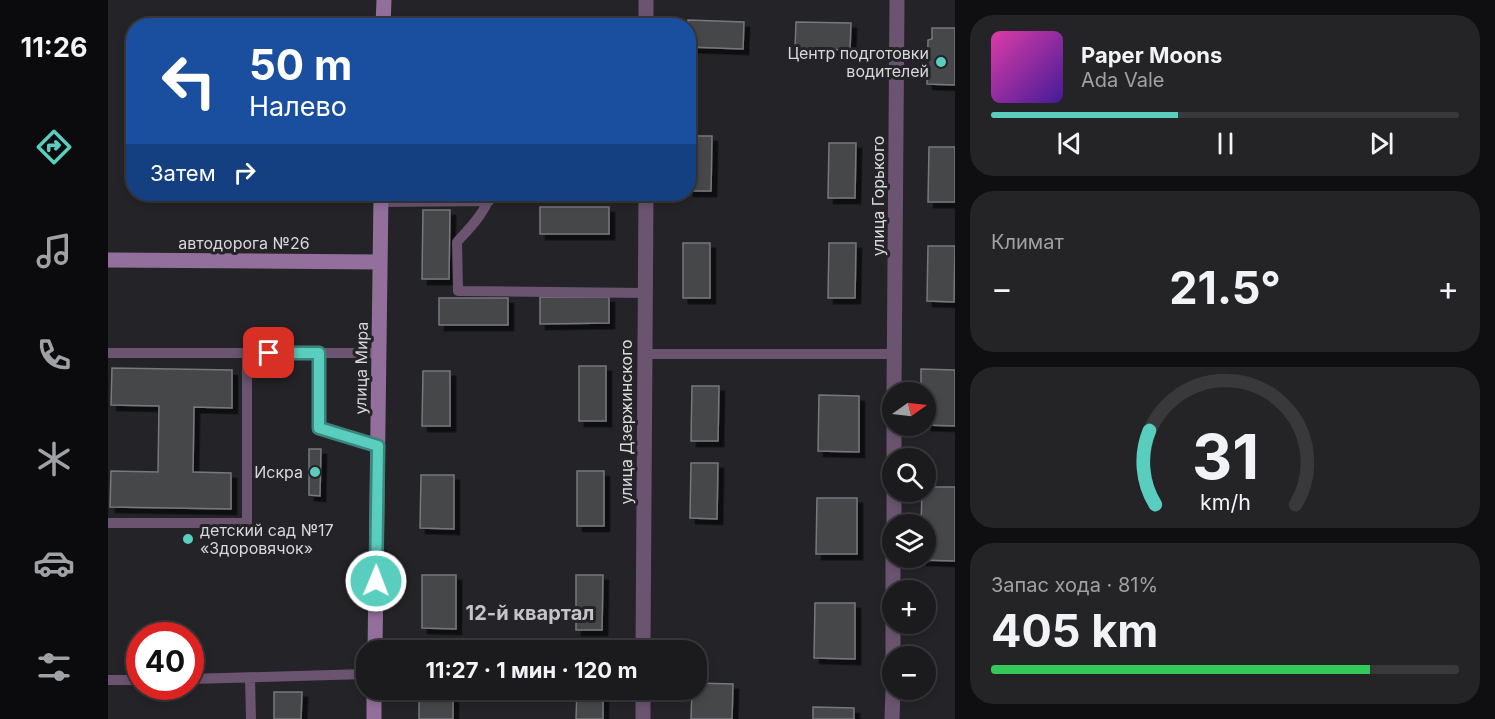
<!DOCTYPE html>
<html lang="ru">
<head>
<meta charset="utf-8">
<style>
  body { margin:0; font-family:Inter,sans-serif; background:#242326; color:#f1f3f6; height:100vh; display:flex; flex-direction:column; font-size:22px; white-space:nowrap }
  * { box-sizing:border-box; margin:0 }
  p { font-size:20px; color:#a0a1a4 }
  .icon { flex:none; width:33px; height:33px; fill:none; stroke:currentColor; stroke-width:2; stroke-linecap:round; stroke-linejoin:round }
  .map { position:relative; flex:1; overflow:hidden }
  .panel { display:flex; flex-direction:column; gap:15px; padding:15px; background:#0f0e10; width:540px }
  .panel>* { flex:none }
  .top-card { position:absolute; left:18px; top:18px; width:570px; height:183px; border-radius:24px; box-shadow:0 3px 9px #0003,0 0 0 2px #39383b; background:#1a4fa0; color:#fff; overflow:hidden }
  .needle { width:39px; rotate:76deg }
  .buttons { position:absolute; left:774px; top:382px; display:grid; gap:12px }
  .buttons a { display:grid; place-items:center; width:54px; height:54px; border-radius:50%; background:#1b1a1d; box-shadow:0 3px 9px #0003,0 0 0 2px #39383b; font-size:30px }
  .speed { position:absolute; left:18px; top:622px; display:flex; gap:12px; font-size:30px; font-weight:700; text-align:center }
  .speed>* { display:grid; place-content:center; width:78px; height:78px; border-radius:50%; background:#1b1a1d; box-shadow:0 3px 9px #0003,0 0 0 2px #39383b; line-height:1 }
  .speed .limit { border:9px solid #d22; background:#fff; color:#111 }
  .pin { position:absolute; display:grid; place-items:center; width:51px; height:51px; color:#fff; margin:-26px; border-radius:12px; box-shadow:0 3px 9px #0006 }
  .me { position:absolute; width:66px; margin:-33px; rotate:1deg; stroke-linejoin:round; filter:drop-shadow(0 0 4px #0008) }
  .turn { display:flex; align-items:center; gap:21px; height:126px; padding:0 24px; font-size:27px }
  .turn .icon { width:78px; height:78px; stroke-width:2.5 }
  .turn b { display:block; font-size:42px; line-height:51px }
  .then { display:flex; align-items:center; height:57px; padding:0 24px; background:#0003; gap:12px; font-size:22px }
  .big { font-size:45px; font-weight:700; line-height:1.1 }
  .panel .card { flex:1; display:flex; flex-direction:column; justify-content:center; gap:9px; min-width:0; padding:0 21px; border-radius:24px; background:#242326 }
  .panel .dial { align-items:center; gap:0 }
  .dial svg { height:156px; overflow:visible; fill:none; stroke:#39383b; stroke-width:7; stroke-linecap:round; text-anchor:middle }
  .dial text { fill:#f1f3f6; stroke:none }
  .song { display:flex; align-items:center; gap:18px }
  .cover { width:72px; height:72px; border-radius:9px; background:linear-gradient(135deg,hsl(320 70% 55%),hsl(260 70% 35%)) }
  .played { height:6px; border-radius:3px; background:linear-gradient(90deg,#59cebf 40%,#39383b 40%) }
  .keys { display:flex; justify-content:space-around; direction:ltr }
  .heat { display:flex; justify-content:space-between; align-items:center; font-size:33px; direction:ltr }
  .charge { height:9px; border-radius:4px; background:linear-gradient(90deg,#34c759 81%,#39383b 0) }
  .trip { position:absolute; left:248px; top:640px; width:351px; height:60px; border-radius:24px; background:#1b1a1d; box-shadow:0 3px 9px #0003,0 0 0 2px #39383b; font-weight:700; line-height:60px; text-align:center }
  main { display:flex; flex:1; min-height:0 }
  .menu { display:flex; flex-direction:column; width:108px; justify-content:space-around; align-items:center; background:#0b0a0c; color:#a0a1a4 }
  .menu .icon { width:42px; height:42px }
  .menu .selected { color:#59cebf }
  .menu b { font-size:27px; color:#f1f3f6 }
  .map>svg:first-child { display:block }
  .building { fill:#454649; stroke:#77787c; stroke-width:1.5; filter:url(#shadow) }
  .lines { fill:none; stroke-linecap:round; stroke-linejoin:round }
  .lane { stroke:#6b5470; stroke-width:10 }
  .street { stroke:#6b5470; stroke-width:15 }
  .secondary { stroke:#936f9b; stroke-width:15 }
  .route-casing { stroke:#3a867c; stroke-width:15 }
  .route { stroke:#59cebf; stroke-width:10 }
  .poi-dot { fill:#59cebf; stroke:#242327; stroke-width:2 }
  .labels { text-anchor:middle; stroke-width:6; stroke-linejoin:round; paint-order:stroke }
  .poi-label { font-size:16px; fill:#d9d8db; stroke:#242327; text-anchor:end }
  .street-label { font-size:16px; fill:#d9d8db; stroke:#242327 }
  .quarter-label { font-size:20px; font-weight:bold; fill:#c5c4c8; stroke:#242327 }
</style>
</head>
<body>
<main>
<nav class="menu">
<b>11:26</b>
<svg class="icon selected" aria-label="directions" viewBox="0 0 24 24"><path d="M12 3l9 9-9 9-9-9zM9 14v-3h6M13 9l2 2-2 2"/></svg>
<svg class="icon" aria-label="music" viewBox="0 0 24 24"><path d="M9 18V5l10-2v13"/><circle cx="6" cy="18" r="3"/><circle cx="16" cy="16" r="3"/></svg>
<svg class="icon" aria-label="phone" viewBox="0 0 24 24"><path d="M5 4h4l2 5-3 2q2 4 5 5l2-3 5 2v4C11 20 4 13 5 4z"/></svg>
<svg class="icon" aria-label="climate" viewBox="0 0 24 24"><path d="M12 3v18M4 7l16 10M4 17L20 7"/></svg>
<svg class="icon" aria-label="car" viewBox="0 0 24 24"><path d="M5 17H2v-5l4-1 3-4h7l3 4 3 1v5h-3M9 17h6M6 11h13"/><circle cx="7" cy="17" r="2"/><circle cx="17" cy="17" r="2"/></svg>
<svg class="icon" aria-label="filters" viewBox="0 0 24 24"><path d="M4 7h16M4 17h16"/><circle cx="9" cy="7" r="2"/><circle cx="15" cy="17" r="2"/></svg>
</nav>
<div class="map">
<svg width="847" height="719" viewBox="0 0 847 719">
  <defs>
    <filter id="shadow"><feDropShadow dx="5.5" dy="5.5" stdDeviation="0" flood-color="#0009"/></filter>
  </defs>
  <rect width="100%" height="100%" fill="#242327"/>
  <!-- building -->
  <path class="building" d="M400 19V26H330V20Z
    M580 20 636 22 635 49 580 47Z
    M432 21H501V26H432Z
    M688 22 743 23 742 50 687 49Z
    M824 28H847V85L819 84 820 40 824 39Z
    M580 136H604L603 191H580Z
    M721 143H748L747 198H720Z
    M821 147H847V202H820Z
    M432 207H501V234H432Z
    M315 210H342L341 279H314Z
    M575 243H602V298H575Z
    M721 243H748L747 298H720Z
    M820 246H847L846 302 819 301Z
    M432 297H501V323L432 324Z
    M331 298H400V325H331Z
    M471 366H498V421H471Z
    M4 368 124 370V408L86 407 85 472 123 473V509L2 507 3 471 50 472 51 406 3 405Z
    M813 369 847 370V426L818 425V393H813Z
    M315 371H342V426H314Z
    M584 386H611L610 441H583Z
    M711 395 751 396V452L710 451Z
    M201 449H213L212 496 201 495Z
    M583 463H610L609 519 582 518Z
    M469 471H496V526H469Z
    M313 475H346V529L312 528Z
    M818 487H847V561L813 560V558H818V525H813L814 492H818Z
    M709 498H749V554H708Z
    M314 575H348V629L314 628Z
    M468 575H495L494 630H468Z
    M707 603H747V659L706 658Z
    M588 683 625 684 624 719H583L584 690H588Z
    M311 690H345V719H311Z
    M469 690H495V719H468Z
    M166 692H194L193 719H166Z
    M705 707 746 708V719H705Z"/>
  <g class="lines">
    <!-- lane -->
    <path class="lane" d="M381 194C381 209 359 231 349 242L350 291 537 293
      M273 202 381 201
      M0 353H211
      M537 354H787
      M270 446 211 427V353H271
      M0 523H139V354
      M142 678 143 719
      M82 679 258 674
      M0 680H32"/>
    <!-- street -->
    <path class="street" d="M538 26V0
      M786 393 789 0
      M786 459V426
      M786 525V492
      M785 591V558
      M535 651 538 194
      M785 657V624
      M535 719V690
      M784 719 785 690"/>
    <!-- secondary -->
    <path class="secondary" d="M275 26 276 0
      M0 260 272 262
      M267 651 273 194
      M266 719V690"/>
  </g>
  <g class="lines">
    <!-- route casing -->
    <g class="route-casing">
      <path id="route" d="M161 353H211V428L270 446 268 581"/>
    </g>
    <!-- route -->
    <use href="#route" class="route"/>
  </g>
  <!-- markers -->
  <g class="poi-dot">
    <circle cx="833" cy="62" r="6"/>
    <circle cx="207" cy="472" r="6"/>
    <circle cx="80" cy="539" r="6"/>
  </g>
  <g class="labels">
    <!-- poi labels -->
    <g class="poi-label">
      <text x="821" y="59">Центр подготовки<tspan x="821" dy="18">водителей</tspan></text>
      <text x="195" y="478">Искра</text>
      <text x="92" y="536" text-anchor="start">детский сад №17<tspan x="92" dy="18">«Здоровячок»</tspan></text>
    </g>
    <!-- street labels -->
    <g class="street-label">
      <text transform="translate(770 196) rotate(-90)" y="6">улица Горького</text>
      <text x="136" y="249">автодорога №26</text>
      <text transform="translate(253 368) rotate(-89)" y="6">улица Мира</text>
      <text transform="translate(518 422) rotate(-90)" y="6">улица Дзержинского</text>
    </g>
    <!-- quarter labels -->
    <g class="quarter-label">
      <text x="422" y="620">12-й квартал</text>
    </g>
  </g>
</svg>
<div class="buttons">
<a><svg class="needle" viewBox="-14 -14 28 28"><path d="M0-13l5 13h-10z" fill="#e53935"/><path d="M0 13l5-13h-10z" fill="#a0a1a4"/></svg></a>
<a><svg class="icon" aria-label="search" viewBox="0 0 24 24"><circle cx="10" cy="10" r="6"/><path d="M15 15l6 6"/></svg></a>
<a><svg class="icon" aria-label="layers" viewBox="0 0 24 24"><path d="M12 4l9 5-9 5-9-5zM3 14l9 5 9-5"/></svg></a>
<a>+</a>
<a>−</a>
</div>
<div class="speed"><div class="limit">40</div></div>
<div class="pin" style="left:161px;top:353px;background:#d93025"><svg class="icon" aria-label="arrive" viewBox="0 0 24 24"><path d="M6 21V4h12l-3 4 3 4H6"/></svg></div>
<svg class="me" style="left:268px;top:581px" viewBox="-20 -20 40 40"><circle r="17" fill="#59cebf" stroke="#fff" stroke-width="3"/><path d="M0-11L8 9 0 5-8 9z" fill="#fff"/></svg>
<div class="trip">11:27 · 1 мин · 120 m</div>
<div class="top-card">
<div class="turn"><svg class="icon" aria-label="left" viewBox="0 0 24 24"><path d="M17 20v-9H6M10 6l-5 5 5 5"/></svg><div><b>50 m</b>Налево</div></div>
<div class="then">Затем<svg class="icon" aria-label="right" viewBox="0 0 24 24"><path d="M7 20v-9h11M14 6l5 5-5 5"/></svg></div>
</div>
</div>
<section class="panel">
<div class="card">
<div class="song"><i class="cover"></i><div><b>Paper Moons</b><p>Ada Vale</p></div></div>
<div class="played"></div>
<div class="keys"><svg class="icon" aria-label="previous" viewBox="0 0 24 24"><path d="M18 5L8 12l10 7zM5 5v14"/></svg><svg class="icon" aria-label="pause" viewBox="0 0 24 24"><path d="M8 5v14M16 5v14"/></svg><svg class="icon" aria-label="next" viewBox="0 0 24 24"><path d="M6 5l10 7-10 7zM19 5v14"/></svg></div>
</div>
<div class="card"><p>Климат</p>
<div class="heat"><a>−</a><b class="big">21.5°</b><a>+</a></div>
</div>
<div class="card dial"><svg viewBox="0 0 100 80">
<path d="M14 69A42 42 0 1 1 86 69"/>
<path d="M14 69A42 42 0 0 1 11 31" stroke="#59cebf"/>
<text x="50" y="56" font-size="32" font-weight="700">31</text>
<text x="50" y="72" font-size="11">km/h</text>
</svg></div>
<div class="card"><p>Запас хода · 81%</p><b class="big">405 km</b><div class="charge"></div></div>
</section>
</main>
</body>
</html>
